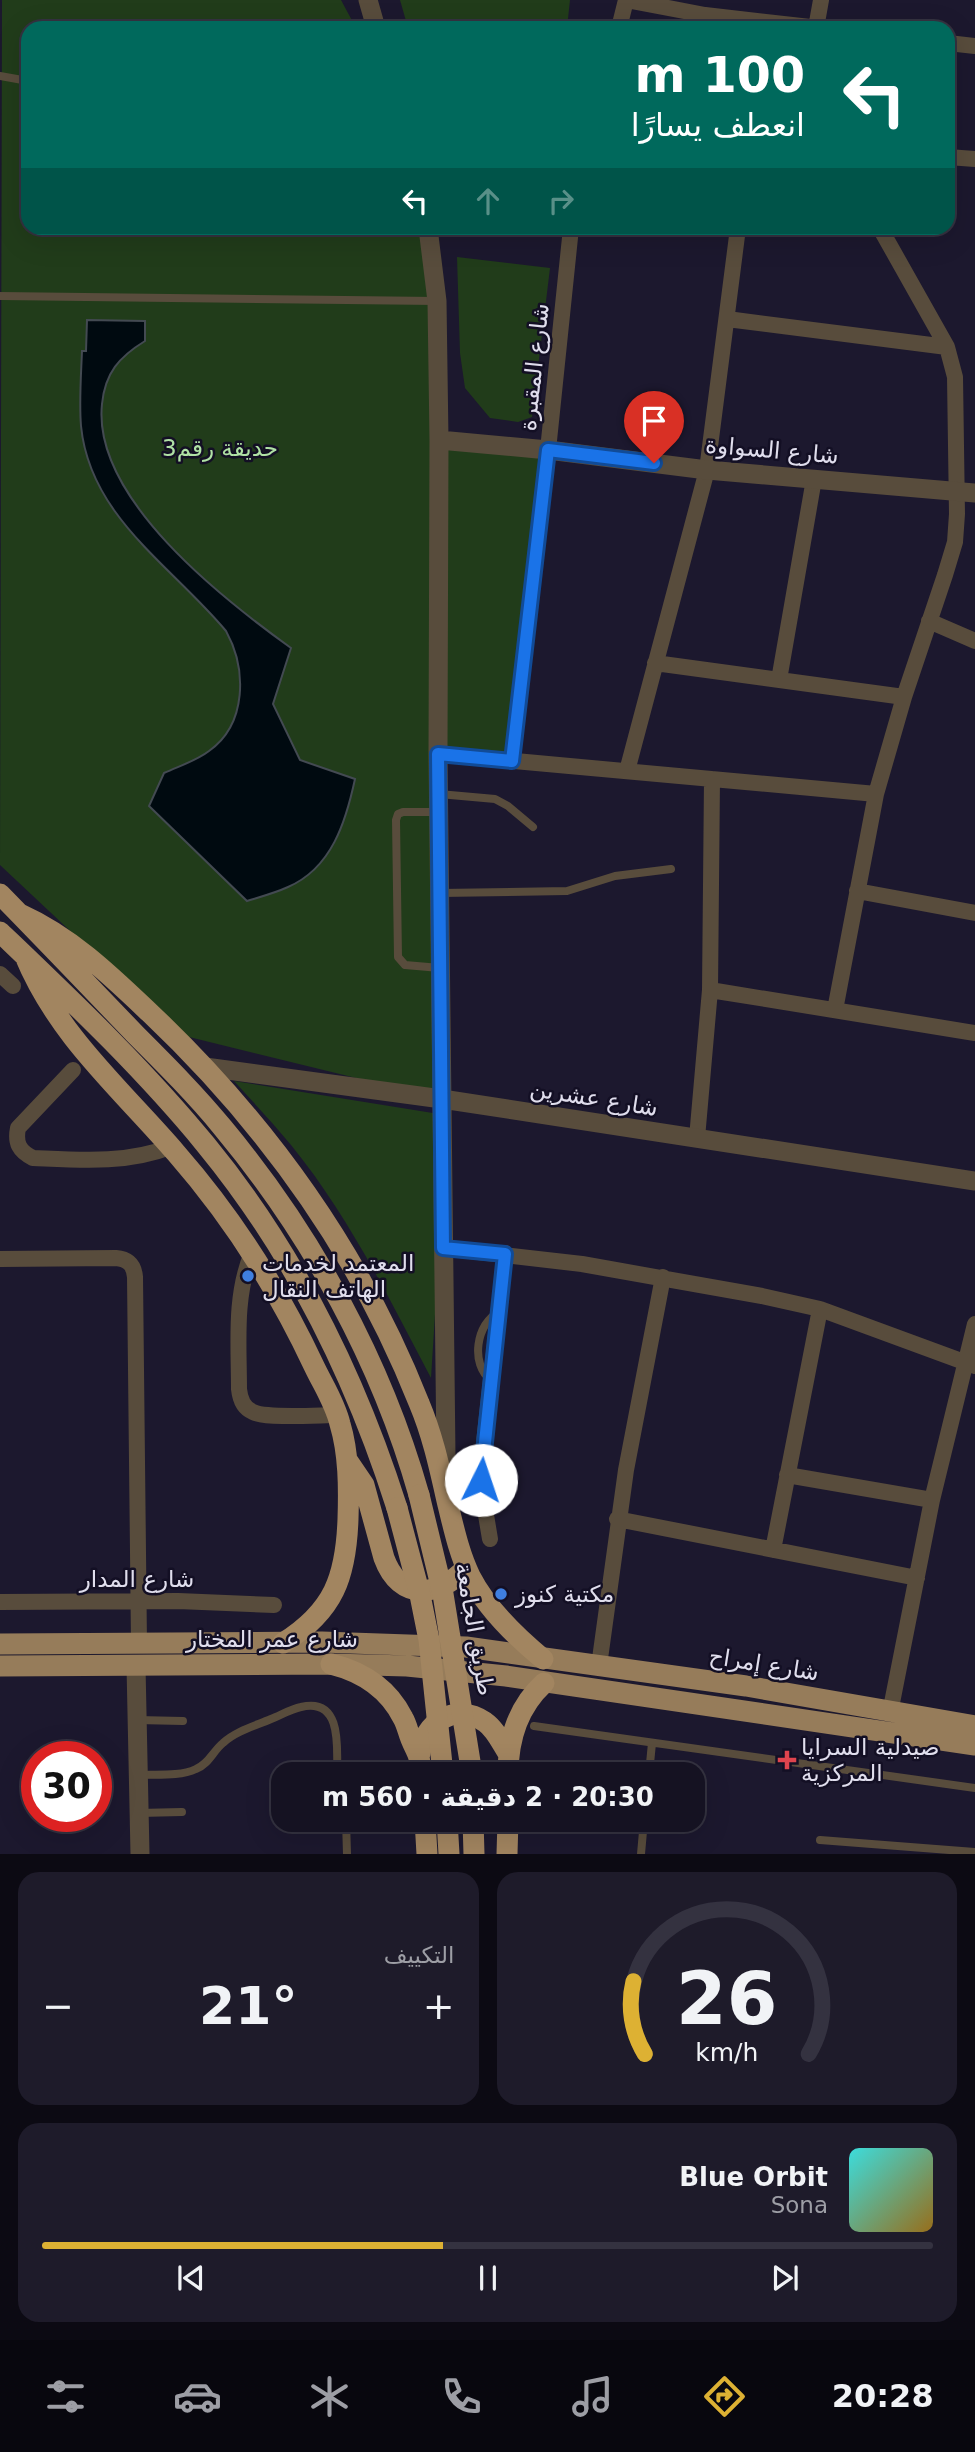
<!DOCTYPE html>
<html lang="ar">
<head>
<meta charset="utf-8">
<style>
  body { margin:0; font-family:"DejaVu Sans","Noto Naskh Arabic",sans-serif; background:#1e1b2a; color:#f1f3f6; direction:rtl; height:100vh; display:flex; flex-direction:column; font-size:26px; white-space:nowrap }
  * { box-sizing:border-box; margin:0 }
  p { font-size:23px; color:#9d9ea5 }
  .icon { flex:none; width:38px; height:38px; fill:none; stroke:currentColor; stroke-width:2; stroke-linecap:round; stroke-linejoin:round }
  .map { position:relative; height:1854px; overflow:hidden; direction:ltr }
  .drawer { display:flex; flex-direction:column; gap:18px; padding:18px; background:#0c0a13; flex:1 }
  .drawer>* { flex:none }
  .top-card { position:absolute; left:21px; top:21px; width:934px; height:214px; border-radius:21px; box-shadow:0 7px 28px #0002,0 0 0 2px #343240; direction:rtl; background:#00695c; color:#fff; overflow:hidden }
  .speed { position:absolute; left:21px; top:1741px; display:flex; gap:14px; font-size:35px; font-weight:700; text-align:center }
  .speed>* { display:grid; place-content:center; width:91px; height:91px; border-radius:50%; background:#151222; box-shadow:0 7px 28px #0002,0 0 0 2px #343240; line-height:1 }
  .speed .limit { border:10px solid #d22; background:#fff; color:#111 }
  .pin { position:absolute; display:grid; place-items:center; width:60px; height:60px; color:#fff; margin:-72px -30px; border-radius:50% 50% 50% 0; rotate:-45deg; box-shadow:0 0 7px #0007 }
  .pin .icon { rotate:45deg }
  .me { position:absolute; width:77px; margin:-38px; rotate:4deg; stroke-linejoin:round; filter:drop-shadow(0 0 5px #0008) }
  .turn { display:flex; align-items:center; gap:24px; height:147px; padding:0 35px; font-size:32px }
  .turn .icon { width:91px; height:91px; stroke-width:2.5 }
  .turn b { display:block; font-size:49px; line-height:60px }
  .lanes { display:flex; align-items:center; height:66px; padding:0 35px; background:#0003; justify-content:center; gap:35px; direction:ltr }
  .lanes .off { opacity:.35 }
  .big { font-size:52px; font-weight:600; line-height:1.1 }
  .drawer .widget { flex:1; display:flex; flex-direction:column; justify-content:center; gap:10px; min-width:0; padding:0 24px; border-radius:21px; background:#1e1b2a }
  .drawer .dial { align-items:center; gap:0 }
  .dial svg { height:182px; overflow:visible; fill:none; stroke:#343240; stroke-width:7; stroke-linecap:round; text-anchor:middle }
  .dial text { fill:#f1f3f6; stroke:none }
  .song { display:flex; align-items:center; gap:21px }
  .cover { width:84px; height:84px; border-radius:10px; background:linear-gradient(135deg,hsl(180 70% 55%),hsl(40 70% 35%)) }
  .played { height:7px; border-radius:4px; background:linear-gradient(90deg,#ddb133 45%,#343240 45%) }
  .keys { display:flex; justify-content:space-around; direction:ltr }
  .heat { display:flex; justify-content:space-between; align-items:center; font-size:38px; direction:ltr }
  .drawer .tiles { flex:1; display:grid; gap:18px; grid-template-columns:1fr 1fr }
  .widget:last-child { grid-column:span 2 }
  .trip { position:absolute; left:271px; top:1762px; width:434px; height:70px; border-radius:21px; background:#151222; box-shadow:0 7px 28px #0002,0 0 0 2px #343240; font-weight:600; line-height:70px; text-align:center; direction:rtl }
  .dock { display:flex; height:112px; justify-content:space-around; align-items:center; background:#08070e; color:#9d9ea5 }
  .dock .icon { width:49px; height:49px }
  .dock .current { color:#ddb133 }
  .dock b { font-size:32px; color:#f1f3f6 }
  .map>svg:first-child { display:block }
  .green { fill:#213c1a }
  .water { fill:#000a10; stroke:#434a52; stroke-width:2 }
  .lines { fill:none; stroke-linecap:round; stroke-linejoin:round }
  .service { stroke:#584c3c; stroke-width:8 }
  .minor { stroke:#584c3c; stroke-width:16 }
  .tertiary { stroke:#584c3c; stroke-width:19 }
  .primary { stroke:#967c5a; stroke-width:21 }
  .trunk { stroke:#a28560; stroke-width:21 }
  .trunk-bridge { stroke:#a28560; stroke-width:21 }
  .route-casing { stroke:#114b97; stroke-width:18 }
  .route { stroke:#1a73e8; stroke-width:12 }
  .shop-dot { fill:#3f7fe0; stroke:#130f24; stroke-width:2.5 }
  .health-dot { fill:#e0444e; stroke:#130f24; stroke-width:2.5 }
  .labels { text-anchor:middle; stroke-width:5; stroke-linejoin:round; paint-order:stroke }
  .street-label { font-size:23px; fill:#e0deed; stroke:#130f24 }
  .park-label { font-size:23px; fill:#b0e2a5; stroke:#130f24 }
  .poi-label { font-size:23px; fill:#e0deed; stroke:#130f24; text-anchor:start }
</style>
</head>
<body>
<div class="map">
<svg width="975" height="1854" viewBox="0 0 975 1854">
  <rect width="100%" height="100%" fill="#1c182e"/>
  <!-- green -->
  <path class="green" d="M2 0H341L356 28H28V228H428L440 440 548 450 512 761 439 754 442 1099 181 1035 0 865Z
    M400 0H570L567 28H408Z
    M457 257 550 268 532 417 518 422 490 418 465 388 460 353Z
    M234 1081 439 1114 436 1299 431 1378C389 1298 348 1215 291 1145 273 1123 253 1102 234 1081Z"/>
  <!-- water -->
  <path class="water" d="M87 320 145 321V341C119 357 105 373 102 404 92 498 223 599 291 648L273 704 300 760 355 779C346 821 332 868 288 887 275 893 260 897 247 901L149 806 164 773C179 766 196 761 209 751 247 724 247 669 226 631 172 566 90 517 81 426 79 402 81 376 82 351H86Z"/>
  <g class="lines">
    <!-- service -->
    <path class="service" d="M0 76 28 81
      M0 296 437 301
      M439 794 495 799 508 806 533 827
      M439 812H403L398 814 396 820 398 957 405 965 440 968
      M440 893 567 891 615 876 671 869
      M491 1380C470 1365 476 1323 499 1312
      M137 1720 183 1721
      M534 1726 975 1788
      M649 1774 652 1743
      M137 1775C156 1774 179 1777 196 1769 209 1764 213 1751 223 1743 236 1731 255 1726 271 1719 281 1715 291 1709 301 1707 343 1697 337 1749 337 1774
      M139 1813 182 1812
      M346 1820 347 1854
      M820 1840 975 1852
      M641 1854 644 1820"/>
    <!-- minor -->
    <path class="minor" d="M626 0 705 15 819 28
      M619 28 626 0
      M816 28 821 0
      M948 43 975 46
      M948 157 975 159
      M727 319 947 347
      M929 621 975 641
      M655 663 904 697
      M779 680 814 479
      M438 754 876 794
      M512 761 548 450 571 228
      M627 771 707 470 738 228
      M857 891 975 913
      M0 974 13 986
      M710 990 975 1033
      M835 1010 876 794 904 697 945 575 955 542 957 514 955 377 947 347 880 228
      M73 1070 18 1128C15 1143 19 1151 33 1158 79 1160 126 1164 170 1147
      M697 1138 710 990 712 779
      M443 1248 582 1264 762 1296 820 1309 975 1366
      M252 1253C234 1296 239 1344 239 1389 240 1399 243 1408 253 1412 267 1419 319 1415 338 1415
      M0 1259 116 1258C128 1259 134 1265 135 1277L139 1644
      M787 1475 932 1500
      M617 1519 917 1578
      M490 1539 482 1491 481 1470 505 1253
      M773 1550 820 1309
      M0 1602 178 1601 274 1605
      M599 1666 626 1470 663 1277
      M890 1713 932 1500 975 1324"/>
    <!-- tertiary -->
    <path class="tertiary" d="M368 0 376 28
      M428 228 437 301 439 440 438 754 446 1457 441 1475
      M439 440 548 450 707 470 975 493
      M205 1067 442 1099 975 1181
      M136 1666 140 1854"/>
    <!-- primary -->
    <path class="primary" d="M0 1644 322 1642 466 1647 746 1686 975 1726
      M0 1666 331 1664 407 1666 506 1676 975 1745"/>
    <!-- trunk -->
    <path class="trunk" d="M0 894C46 941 91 988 136 1035 166 1065 196 1095 223 1128 312 1235 381 1361 419 1495
      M20 914C71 937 110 975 150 1013 266 1123 360 1254 419 1403 433 1436 440 1470 448 1505 454 1529 459 1553 470 1576 487 1609 515 1636 543 1659
      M0 932C71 1000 144 1069 206 1145 294 1252 355 1376 397 1508
      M25 956C58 1036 121 1089 176 1153 232 1217 278 1289 314 1366 323 1385 335 1403 340 1424 349 1454 349 1488 348 1519 346 1577 334 1611 283 1643
      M347 1460 364 1485 384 1558C400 1602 439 1597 466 1568
      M331 1664C363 1672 388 1688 403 1718 407 1725 408 1732 411 1739 418 1756 420 1754 421 1774
      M420 1754C424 1722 455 1702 485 1722 495 1729 501 1742 508 1753
      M508 1774C508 1740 518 1707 544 1683
      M425 1820 427 1854
      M447 1820 449 1854
      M473 1820 474 1854
      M507 1854 508 1820"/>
    <!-- trunk-bridge -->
    <path class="trunk-bridge" d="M419 1495 443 1594 472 1774
      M397 1508 420 1595 429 1640 443 1774"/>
  </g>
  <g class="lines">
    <!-- route casing -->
    <g class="route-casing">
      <path id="route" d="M481 1480 505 1254 443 1248 438 754 512 761 548 450 654 463"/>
    </g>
    <!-- route -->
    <use href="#route" class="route"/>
  </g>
  <!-- markers -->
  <g class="shop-dot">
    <circle cx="248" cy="1276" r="7"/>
    <circle cx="501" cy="1594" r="7"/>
  </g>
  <path class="health-dot" d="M783.5 1749.5h7v7h7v7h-7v7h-7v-7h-7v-7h7z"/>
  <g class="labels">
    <!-- street labels -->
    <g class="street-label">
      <text transform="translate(534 367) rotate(-84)" y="8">شارع المقبرة</text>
      <text transform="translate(772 450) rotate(5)" y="8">شارع السواوة</text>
      <text transform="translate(594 1098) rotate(9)" y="8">شارع عشرين</text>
      <text x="137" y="1587">شارع المدار</text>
      <text transform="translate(475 1629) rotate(80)" y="8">طريق الجامعة</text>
      <text x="272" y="1647">شارع عمر المختار</text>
      <text transform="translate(764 1664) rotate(9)" y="8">شارع إمراح</text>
    </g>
    <!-- park labels -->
    <g class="park-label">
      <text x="220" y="456">حديقة رقم3</text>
    </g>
    <!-- poi labels -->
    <g class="poi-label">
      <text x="262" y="1271">المعتمد لخدمات<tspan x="262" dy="26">الهاتف النقال</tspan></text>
      <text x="515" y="1602">مكتية كنوز</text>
      <text x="801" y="1755">صيدلية السرايا<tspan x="801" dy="26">المركزية</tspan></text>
    </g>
  </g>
</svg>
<div class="speed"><div class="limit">30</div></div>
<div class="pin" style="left:654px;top:463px;background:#d93025"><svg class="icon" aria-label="arrive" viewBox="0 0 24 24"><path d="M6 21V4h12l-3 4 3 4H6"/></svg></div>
<svg class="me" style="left:481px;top:1480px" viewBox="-20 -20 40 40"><circle r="19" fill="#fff"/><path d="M0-13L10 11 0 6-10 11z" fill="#1a73e8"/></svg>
<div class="trip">20:30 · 2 دقيقة · 560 m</div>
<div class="top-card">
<div class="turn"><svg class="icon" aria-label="left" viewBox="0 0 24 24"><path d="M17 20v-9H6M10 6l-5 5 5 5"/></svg><div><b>100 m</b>انعطف يسارًا</div></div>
<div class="lanes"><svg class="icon" aria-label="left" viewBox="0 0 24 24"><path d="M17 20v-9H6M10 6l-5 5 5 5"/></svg><svg class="icon off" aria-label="ahead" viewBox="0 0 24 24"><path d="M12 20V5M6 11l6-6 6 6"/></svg><svg class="icon off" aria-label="right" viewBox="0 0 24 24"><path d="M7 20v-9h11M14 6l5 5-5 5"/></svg></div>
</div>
</div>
<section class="drawer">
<div class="tiles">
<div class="widget dial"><svg viewBox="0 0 100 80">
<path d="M14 69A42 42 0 1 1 86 69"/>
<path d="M14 69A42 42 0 0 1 9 37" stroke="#ddb133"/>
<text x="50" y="56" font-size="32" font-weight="700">26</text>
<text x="50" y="72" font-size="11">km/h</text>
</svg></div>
<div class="widget"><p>التكييف</p>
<div class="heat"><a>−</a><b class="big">21°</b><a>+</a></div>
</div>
<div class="widget">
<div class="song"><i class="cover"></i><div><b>Blue Orbit</b><p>Sona</p></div></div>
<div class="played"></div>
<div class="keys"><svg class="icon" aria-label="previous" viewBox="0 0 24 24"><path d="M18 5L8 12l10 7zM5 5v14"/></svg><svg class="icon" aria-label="pause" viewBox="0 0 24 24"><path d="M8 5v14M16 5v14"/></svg><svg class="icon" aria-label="next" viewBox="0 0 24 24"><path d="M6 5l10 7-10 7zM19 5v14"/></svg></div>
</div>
</div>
</section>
<nav class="dock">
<b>20:28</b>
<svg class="icon current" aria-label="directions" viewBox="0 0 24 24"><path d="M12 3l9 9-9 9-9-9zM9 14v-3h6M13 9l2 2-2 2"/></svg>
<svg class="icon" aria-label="music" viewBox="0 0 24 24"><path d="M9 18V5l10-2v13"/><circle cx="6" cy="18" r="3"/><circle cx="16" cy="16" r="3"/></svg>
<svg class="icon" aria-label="phone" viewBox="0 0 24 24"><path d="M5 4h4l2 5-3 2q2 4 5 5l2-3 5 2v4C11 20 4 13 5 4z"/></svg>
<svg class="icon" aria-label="climate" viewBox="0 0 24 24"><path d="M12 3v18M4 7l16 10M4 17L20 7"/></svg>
<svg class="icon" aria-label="car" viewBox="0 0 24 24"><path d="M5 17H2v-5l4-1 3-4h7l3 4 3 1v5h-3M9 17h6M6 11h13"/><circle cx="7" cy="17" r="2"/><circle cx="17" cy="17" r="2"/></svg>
<svg class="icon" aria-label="filters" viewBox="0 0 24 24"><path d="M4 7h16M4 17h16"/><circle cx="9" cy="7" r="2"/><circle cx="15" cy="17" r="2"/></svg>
</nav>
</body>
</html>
